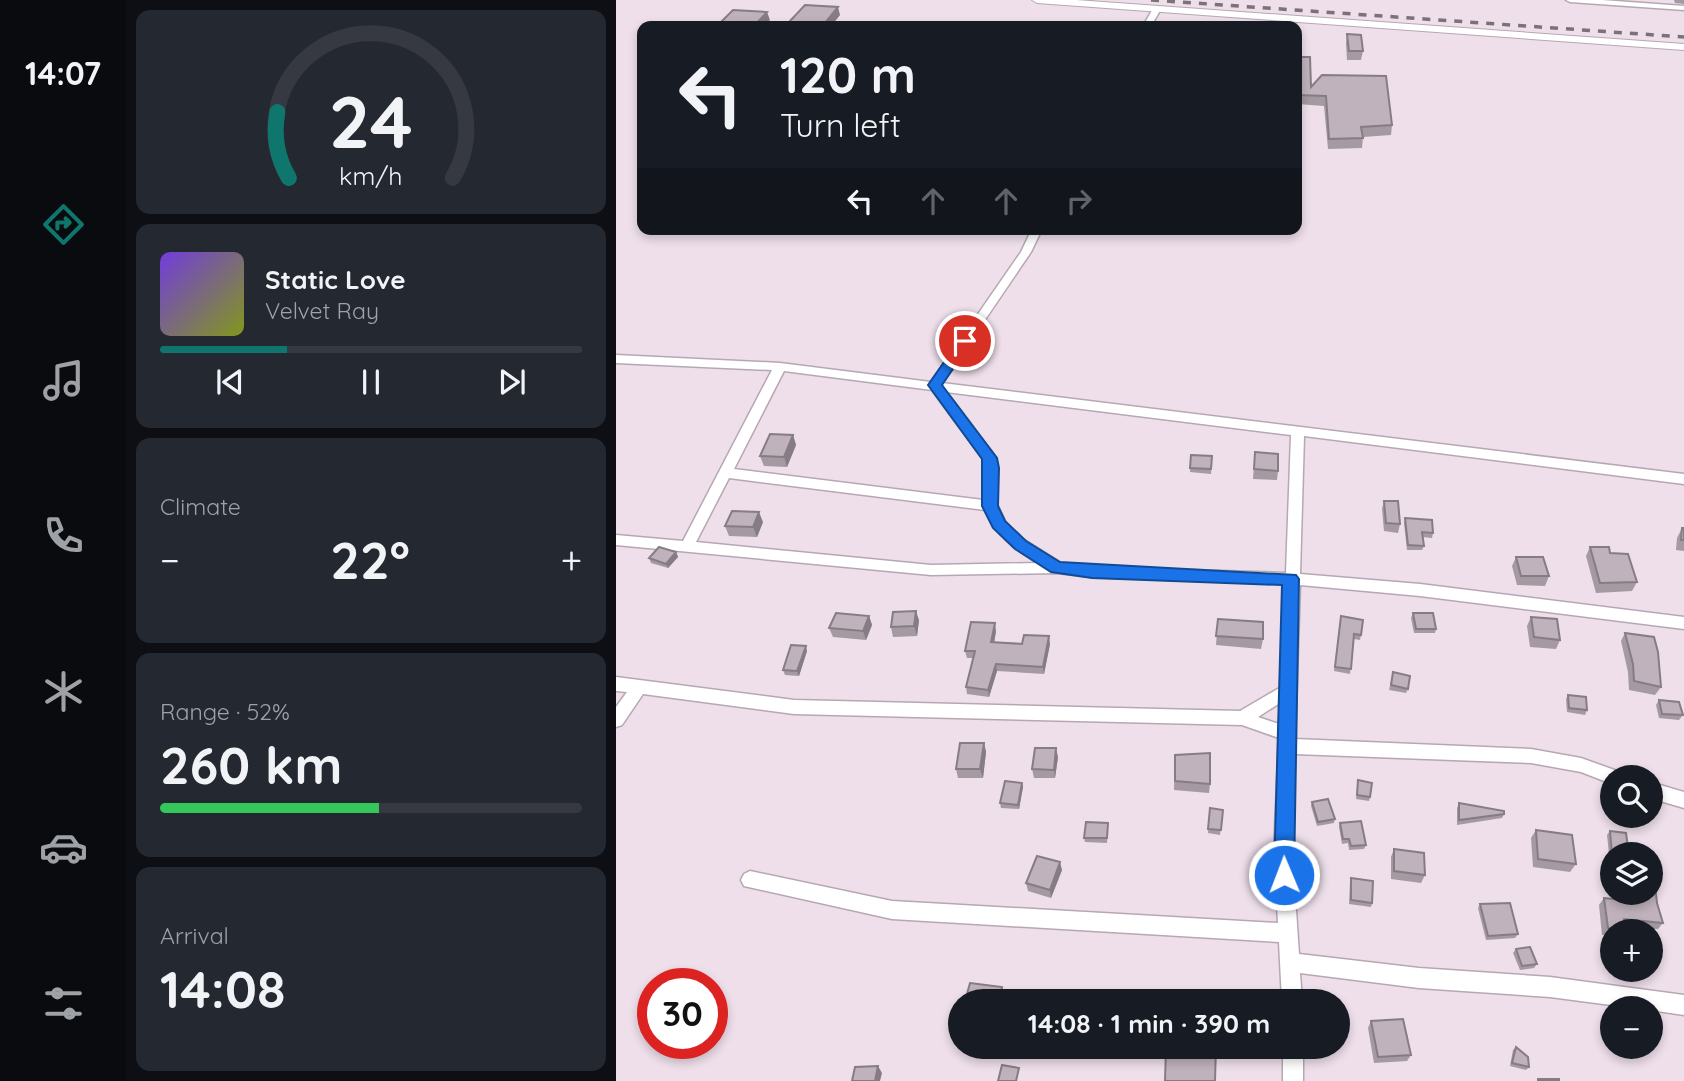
<!DOCTYPE html>
<html lang="en">
<head>
<meta charset="utf-8">
<style>
  body { margin:0; font-family:Quicksand,sans-serif; background:#242831; color:#f1f3f6; height:100vh; display:flex; flex-direction:column; font-size:26px; white-space:nowrap }
  * { box-sizing:border-box; margin:0 }
  p { font-size:23px; color:#9ea1a6 }
  .icon { flex:none; width:38px; height:38px; fill:none; stroke:currentColor; stroke-width:2; stroke-linecap:round; stroke-linejoin:round }
  .map { position:relative; flex:1; overflow:hidden }
  .drawer { display:flex; flex-direction:column; gap:10px; padding:10px; background:#0d0f14; width:490px }
  .drawer>* { flex:none }
  .top-card { position:absolute; left:21px; top:21px; width:665px; height:214px; border-radius:14px; box-shadow:0 4px 10px #0003; background:#171b24; color:#f1f3f6; overflow:hidden }
  .controls { position:absolute; left:984px; top:765px; display:grid; gap:14px }
  .controls a { display:grid; place-items:center; width:63px; height:63px; border-radius:50%; background:#171b24; box-shadow:0 4px 10px #0003; font-size:35px }
  .speed { position:absolute; left:21px; top:968px; display:flex; gap:14px; font-size:35px; font-weight:700; text-align:center }
  .speed>* { display:grid; place-content:center; width:91px; height:91px; border-radius:50%; background:#171b24; box-shadow:0 4px 10px #0003; line-height:1 }
  .speed .limit { border:10px solid #d22; background:#fff; color:#111 }
  .pin { position:absolute; display:grid; place-items:center; width:60px; height:60px; color:#fff; margin:-30px; border:4px solid #fff; border-radius:50%; box-shadow:0 2px 7px #0007 }
  .me { position:absolute; width:77px; margin:-38px; rotate:359deg; stroke-linejoin:round; filter:drop-shadow(0 0 5px #0008) }
  .turn { display:flex; align-items:center; gap:24px; height:147px; padding:0 28px; font-size:32px }
  .turn .icon { width:91px; height:91px; stroke-width:2.5 }
  .turn b { display:block; font-size:49px; line-height:60px }
  .lanes { display:flex; align-items:center; height:66px; padding:0 28px; background:#0003; justify-content:center; gap:35px; direction:ltr }
  .lanes .off { opacity:.35 }
  .big { font-size:52px; font-weight:700; line-height:1.1 }
  .drawer .tile { flex:1; display:flex; flex-direction:column; justify-content:center; gap:10px; min-width:0; padding:0 24px; border-radius:14px; background:#242831 }
  .drawer .dial { align-items:center; gap:0 }
  .dial svg { height:182px; overflow:visible; fill:none; stroke:#363941; stroke-width:7; stroke-linecap:round; text-anchor:middle }
  .dial text { fill:#f1f3f6; stroke:none }
  .song { display:flex; align-items:center; gap:21px }
  .cover { width:84px; height:84px; border-radius:10px; background:linear-gradient(135deg,hsl(260 70% 55%),hsl(70 70% 35%)) }
  .played { height:7px; border-radius:4px; background:linear-gradient(90deg,#0f766e 30%,#363941 30%) }
  .keys { display:flex; justify-content:space-around; direction:ltr }
  .heat { display:flex; justify-content:space-between; align-items:center; font-size:38px; direction:ltr }
  .charge { height:10px; border-radius:5px; background:linear-gradient(90deg,#34c759 52%,#363941 0) }
  .trip { position:absolute; left:332px; top:989px; width:402px; height:70px; border-radius:35px; background:#171b24; box-shadow:0 4px 10px #0003; font-weight:700; line-height:70px; text-align:center }
  main { display:flex; flex:1; min-height:0 }
  .tab-bar { display:flex; flex-direction:column; width:126px; justify-content:space-around; align-items:center; background:#090b0e; color:#9ea1a6 }
  .tab-bar .icon { width:49px; height:49px }
  .tab-bar .selected { color:#0f766e }
  .tab-bar b { font-size:32px; color:#f1f3f6 }
  .map>svg:first-child { display:block }
  .lines { fill:none; stroke-linecap:round; stroke-linejoin:round }
  .minor-casing { stroke:#b6a8b3; stroke-width:3 }
  .tertiary-casing { stroke:#b6a8b3; stroke-width:2 }
  .minor { fill:#fff; fill-rule:evenodd }
  .tertiary { fill:#fff; fill-rule:evenodd }
  .rail { stroke:#7b7278; stroke-width:3.5; stroke-dasharray:8 8; stroke-linecap:butt }
  .wall { fill:#a599a2 }
  .shaded-wall { fill:#867d84 }
  .building { fill:#c0b2bc; stroke:#867d84; stroke-width:2 }
  .route { fill:#1a73e8; stroke:#114b97; stroke-width:2 }
</style>
</head>
<body>
<main>
<nav class="tab-bar">
<b>14:07</b>
<svg class="icon selected" aria-label="directions" viewBox="0 0 24 24"><path d="M12 3l9 9-9 9-9-9zM9 14v-3h6M13 9l2 2-2 2"/></svg>
<svg class="icon" aria-label="music" viewBox="0 0 24 24"><path d="M9 18V5l10-2v13"/><circle cx="6" cy="18" r="3"/><circle cx="16" cy="16" r="3"/></svg>
<svg class="icon" aria-label="phone" viewBox="0 0 24 24"><path d="M5 4h4l2 5-3 2q2 4 5 5l2-3 5 2v4C11 20 4 13 5 4z"/></svg>
<svg class="icon" aria-label="climate" viewBox="0 0 24 24"><path d="M12 3v18M4 7l16 10M4 17L20 7"/></svg>
<svg class="icon" aria-label="car" viewBox="0 0 24 24"><path d="M5 17H2v-5l4-1 3-4h7l3 4 3 1v5h-3M9 17h6M6 11h13"/><circle cx="7" cy="17" r="2"/><circle cx="17" cy="17" r="2"/></svg>
<svg class="icon" aria-label="filters" viewBox="0 0 24 24"><path d="M4 7h16M4 17h16"/><circle cx="9" cy="7" r="2"/><circle cx="15" cy="17" r="2"/></svg>
</nav>
<section class="drawer">
<div class="tile dial"><svg viewBox="0 0 100 80">
<path d="M14 69A42 42 0 1 1 86 69"/>
<path d="M14 69A42 42 0 0 1 9 40" stroke="#0f766e"/>
<text x="50" y="56" font-size="32" font-weight="700">24</text>
<text x="50" y="72" font-size="11">km/h</text>
</svg></div>
<div class="tile">
<div class="song"><i class="cover"></i><div><b>Static Love</b><p>Velvet Ray</p></div></div>
<div class="played"></div>
<div class="keys"><svg class="icon" aria-label="previous" viewBox="0 0 24 24"><path d="M18 5L8 12l10 7zM5 5v14"/></svg><svg class="icon" aria-label="pause" viewBox="0 0 24 24"><path d="M8 5v14M16 5v14"/></svg><svg class="icon" aria-label="next" viewBox="0 0 24 24"><path d="M6 5l10 7-10 7zM19 5v14"/></svg></div>
</div>
<div class="tile"><p>Climate</p>
<div class="heat"><a>−</a><b class="big">22°</b><a>+</a></div>
</div>
<div class="tile"><p>Range · 52%</p><b class="big">260 km</b><div class="charge"></div></div>
<div class="tile"><p>Arrival</p><b class="big">14:08</b></div>
</section>
<div class="map">
<svg width="1068" height="1081" viewBox="0 0 1068 1081">
  <rect width="100%" height="100%" fill="#eedfea"/>
  <g class="lines">
    <!-- minor casing -->
    <g class="minor-casing">
      <path id="minor" d="M950 0H986L1068 6V10L954 2Z
        M538 7 545 9 535 26H527Z
        M416 229H426L415 252 326 383 1068 474V484L688 436 684 574 804 584 1068 617V629L804 596 684 585 679 739 915 749 965 758 1004 772 1006 777H996V784L965 772 915 763 679 754 676 851 683 954 803 968 934 977 1068 995V1015L1034 1010V1008H1018L934 997 803 988 684 973 686 1001H666L663 942 276 919 128 886 125 880 128 874 134 871 276 901 662 923 658 851 663 738 626 725 178 714 27 694 6 725 0 727V707L11 692 0 691V677L178 700 624 711 665 687 669 584 476 577 441 573 315 575 0 545V535L67 541 156 370 0 363V355L164 363 315 382 405 252ZM168 371 316 390 367 459V500L118 469ZM330 392 675 435 670 573 476 567 445 563 407 539 390 523 380 502V458ZM113 478 369 510C379 535 399 549 422 563L315 565 80 542ZM664 703 663 724 642 717Z
        M1034 782 1068 792V808L1034 798Z
        M667 1046H687V1081H667Z"/>
    </g>
    <!-- tertiary casing -->
    <g class="tertiary-casing">
      <path id="tertiary" d="M416 0H460L1068 44V50L421 3Z"/>
    </g>
    <!-- minor -->
    <use href="#minor" class="minor"/>
    <!-- tertiary -->
    <use href="#tertiary" class="tertiary"/>
    <!-- rail -->
    <path class="rail" d="M535 0 1068 37"/>
  </g>
  <!-- wall -->
  <path class="wall" d="M1058 0H1068V4L1059 3Z
    M224 15 215 26H174L173 22Z
    M731 34 747 51 745 60H731L730 43Z
    M681 57 695 87 776 125 775 135 747 137 746 148 712 149 708 106 681 104Z
    M177 435 180 445 171 467 148 466 144 456Z
    M639 452 662 471 661 480 637 479Z
    M575 455 596 456 595 474 574 472Z
    M768 501 784 524 782 533 768 531 766 509Z
    M789 518 817 533 816 538 806 537 808 546 806 550H791L788 523Z
    M147 522 141 537 113 536 109 526Z
    M1066 528H1068V551L1060 550 1061 538Z
    M974 547 994 553 1021 582 1016 591 980 593 970 556Z
    M60 552 62 557 52 568 35 563 33 558Z
    M900 557 933 576 929 586 901 585 896 566Z
    M797 613 820 629 819 633H798L795 618Z
    M253 616 256 625 250 640 217 637 213 628Z
    M915 617 944 640 940 649 914 647 911 626Z
    M602 619 647 639 645 649 600 645Z
    M303 620 301 636 277 637 275 627Z
    M724 621 745 635 744 640 738 639 734 674 718 671Z
    M380 631 378 642 434 644 428 674 381 671 373 697 351 694 350 687 357 658H351L349 651Z
    M1009 633 1045 687 1039 695 1013 690 1012 672 1005 641Z
    M191 651 183 676 169 675 167 670Z
    M777 672 792 689 790 693 773 690Z
    M952 695 971 710 969 715 951 712 950 699Z
    M1043 700 1067 715 1063 720 1043 718 1040 705Z
    M368 743 370 752 367 778H342L340 769Z
    M559 755 594 784 593 793 558 790Z
    M442 757 439 778H418L416 769Z
    M742 780 754 797 753 801 740 799Z
    M406 783 407 787 403 809 385 808 384 803Z
    M696 802 719 819 718 823 701 826 695 806Z
    M843 803 888 814 886 818 841 825V808Z
    M594 808 607 810 604 835 592 833Z
    M724 823 750 845 748 849 733 850 732 843 726 844 723 827Z
    M492 827 491 843 469 842 468 838Z
    M920 830 960 864 954 872 917 867 915 838Z
    M994 831 1013 854H996V863H994L991 835Z
    M778 849 809 875 805 883 775 879V857Z
    M446 870 435 898 412 891 410 883Z
    M735 878 756 903 755 907 733 904 734 882Z
    M1015 892H1034L1041 903 1047 923 1042 929 1009 927V931H996V936L986 935 983 905 988 898 1015 901Z
    M864 904 902 934 899 938 870 940 862 908Z
    M900 949 921 964 918 968 904 970 897 953Z
    M755 1021 795 1055 791 1061 758 1063 752 1028Z
    M443 1046H469L468 1053 444 1050Z
    M900 1047 913 1067 910 1070 894 1066 897 1050Z"/>
  <!-- shaded-wall -->
  <path class="shaded-wall" d="M222 7 224 15 215 26H210L209 23Z
    M151 12 154 20 148 26H138Z
    M177 435 180 445 171 467 168 457Z
    M143 512 147 522 141 537 137 527Z
    M60 552 62 557 52 568 50 564Z
    M300 611 303 620 301 636 298 626Z
    M253 616 256 625 250 640 247 631Z
    M379 623 380 631 377 650 375 642Z
    M433 636 434 644 428 674 427 667Z
    M190 646 191 651 183 676 181 671Z
    M380 664 381 671 373 697 372 690Z
    M368 743 370 752 367 778 364 769Z
    M440 748 442 757 439 778 438 770Z
    M406 783 407 787 403 809 402 805Z
    M444 862 446 870 435 898 434 890Z
    M386 987 388 994 386 1001H383Z
    M262 1066 266 1073 264 1081H259Z"/>
  <!-- building -->
  <path class="building" d="M189 5 222 7 209 23 173 22Z
    M117 10 151 12 138 26H101Z
    M731 34 745 35 747 51H733Z
    M681 57H694L695 87 706 75 770 76 776 125 745 127 747 138 713 139 710 96 681 95Z
    M154 434 177 435 168 457 144 456Z
    M639 452 662 454V471L638 469Z
    M575 455 596 456 595 469 574 468Z
    M768 501H782L784 524 770 523Z
    M116 511 143 512 137 527 109 526Z
    M789 518 816 520 817 533 806 532 808 546 792 545Z
    M1066 528H1068V540H1065Z
    M43 547 60 552 50 564 33 558Z
    M974 547H993L994 553 1012 554 1021 582 984 583Z
    M900 557H927L933 576H905Z
    M300 611 298 626 275 627 277 612Z
    M220 613 253 616 247 631 213 628Z
    M797 613H817L820 629H800Z
    M725 616 747 620 745 635 738 634 735 669 719 667Z
    M915 617 941 619 944 640 918 637Z
    M602 619 647 622V639L600 636Z
    M355 622 379 623 375 642 406 644 408 635 433 636 427 667 380 664 372 690 350 687 359 651H349Z
    M1009 633 1038 637 1042 652 1045 687 1018 681 1017 664Z
    M175 645 190 646 181 671 167 670Z
    M777 672 794 676 792 689 775 685Z
    M952 695 970 697 971 710 953 708Z
    M1043 700 1063 702 1067 715 1046 714Z
    M344 743H368L364 769H340Z
    M419 748H440L438 770 416 769Z
    M594 753V784L559 781V755Z
    M742 780 756 783 754 797 741 795Z
    M389 781 406 783 402 805 384 803Z
    M712 799 719 819 702 822 696 802Z
    M843 803 888 811V814L843 820Z
    M594 808 607 810 605 830 592 829Z
    M745 821 750 845 735 846 733 839H727L724 823Z
    M470 822 492 823 491 838H468Z
    M920 830 956 835 960 864 922 859Z
    M994 831 1010 833 1013 854H996Z
    M778 849 808 853 809 875 778 871Z
    M421 856 444 862 434 890 410 883Z
    M1034 857 1036 858 1041 903 1047 923 1008 919 1009 931 992 928 988 898 1022 901 1021 892H1034Z
    M735 878 757 881 756 903 735 900Z
    M894 903 902 934 872 936 864 904Z
    M914 947 921 964 906 966 900 949Z
    M354 983 386 987 383 1001H349Z
    M572 998 605 1001H572Z
    M456 999 482 1001H455Z
    M787 1019 795 1055 762 1057 755 1021Z
    M451 1046H468V1049Z
    M550 1046H600L599 1081H549Z
    M900 1047 912 1057 913 1067 896 1063Z
    M386 1065 403 1068 400 1081H382Z
    M262 1066 259 1081H236L239 1067Z
    M922 1079H943V1081H922Z"/>
  <!-- route -->
  <path class="route" d="M349 337 356 341 326 385 381 458 383 468 382 506 389 521 410 541 444 562 680 575 683 579 678 875 675 882 668 885 661 882 658 875 666 585 476 578 435 572 399 549 377 528 366 506V459L312 385 345 338Z"/>
</svg>
<div class="controls">
<a><svg class="icon" aria-label="search" viewBox="0 0 24 24"><circle cx="10" cy="10" r="6"/><path d="M15 15l6 6"/></svg></a>
<a><svg class="icon" aria-label="layers" viewBox="0 0 24 24"><path d="M12 4l9 5-9 5-9-5zM3 14l9 5 9-5"/></svg></a>
<a>+</a>
<a>−</a>
</div>
<div class="speed"><div class="limit">30</div></div>
<div class="pin" style="left:349px;top:341px;background:#d93025"><svg class="icon" aria-label="arrive" viewBox="0 0 24 24"><path d="M6 21V4h12l-3 4 3 4H6"/></svg></div>
<svg class="me" style="left:668px;top:875px" viewBox="-20 -20 40 40"><circle r="17" fill="#1a73e8" stroke="#fff" stroke-width="3"/><path d="M0-11L8 9 0 5-8 9z" fill="#fff"/></svg>
<div class="trip">14:08 · 1 min · 390 m</div>
<div class="top-card">
<div class="turn"><svg class="icon" aria-label="left" viewBox="0 0 24 24"><path d="M17 20v-9H6M10 6l-5 5 5 5"/></svg><div><b>120 m</b>Turn left</div></div>
<div class="lanes"><svg class="icon" aria-label="left" viewBox="0 0 24 24"><path d="M17 20v-9H6M10 6l-5 5 5 5"/></svg><svg class="icon off" aria-label="ahead" viewBox="0 0 24 24"><path d="M12 20V5M6 11l6-6 6 6"/></svg><svg class="icon off" aria-label="ahead" viewBox="0 0 24 24"><path d="M12 20V5M6 11l6-6 6 6"/></svg><svg class="icon off" aria-label="right" viewBox="0 0 24 24"><path d="M7 20v-9h11M14 6l5 5-5 5"/></svg></div>
</div>
</div>
</main>
</body>
</html>
